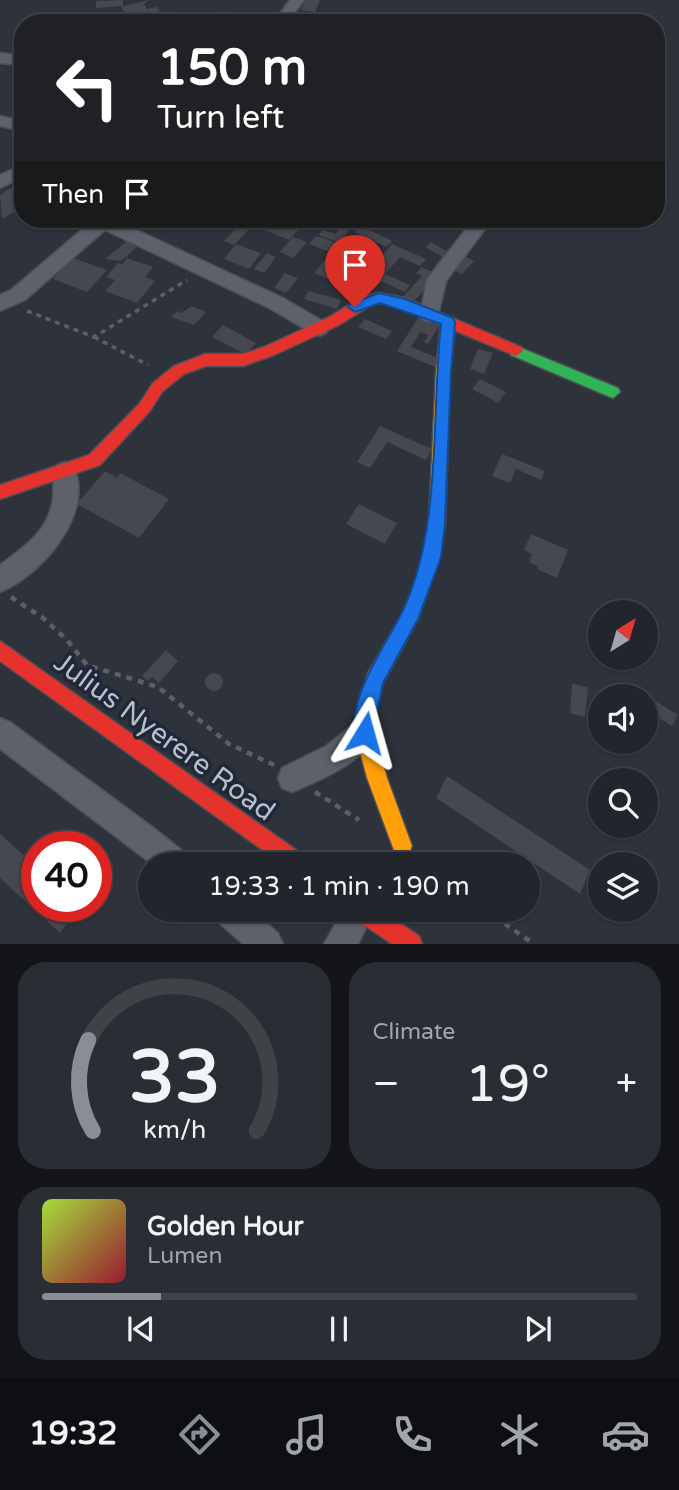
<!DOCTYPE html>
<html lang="en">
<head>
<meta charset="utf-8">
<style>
  body { margin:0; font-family:"Varela Round",sans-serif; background:#2a2e34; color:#f1f3f6; height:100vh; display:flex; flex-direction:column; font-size:26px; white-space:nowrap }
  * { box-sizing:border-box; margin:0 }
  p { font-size:23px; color:#a2a5a9 }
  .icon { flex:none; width:38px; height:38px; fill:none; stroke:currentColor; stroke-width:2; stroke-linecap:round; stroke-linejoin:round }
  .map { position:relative; height:944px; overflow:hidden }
  .side { display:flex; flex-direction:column; gap:18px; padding:18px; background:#131518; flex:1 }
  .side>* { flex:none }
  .top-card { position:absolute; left:14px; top:14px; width:651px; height:214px; border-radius:28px; box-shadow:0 2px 5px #0004,0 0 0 2px #3f4348; background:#202124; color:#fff; overflow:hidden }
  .needle { width:46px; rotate:37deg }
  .controls { position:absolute; left:588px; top:600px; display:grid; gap:14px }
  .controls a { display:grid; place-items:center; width:70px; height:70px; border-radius:50%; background:#22262c; box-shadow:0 2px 5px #0004,0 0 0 2px #3f4348; font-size:35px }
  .speed { position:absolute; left:21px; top:831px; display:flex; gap:14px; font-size:35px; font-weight:700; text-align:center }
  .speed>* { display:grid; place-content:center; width:91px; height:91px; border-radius:50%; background:#22262c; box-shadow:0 2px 5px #0004,0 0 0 2px #3f4348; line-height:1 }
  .speed .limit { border:10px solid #d22; background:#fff; color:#111 }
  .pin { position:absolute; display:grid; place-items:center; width:60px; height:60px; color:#fff; margin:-72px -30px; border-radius:50% 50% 50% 0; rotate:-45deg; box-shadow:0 0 7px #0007 }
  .pin .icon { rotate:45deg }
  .me { position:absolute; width:77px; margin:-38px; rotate:8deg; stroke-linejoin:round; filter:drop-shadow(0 0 5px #0008) }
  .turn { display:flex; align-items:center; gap:24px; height:147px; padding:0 28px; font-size:32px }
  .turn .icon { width:91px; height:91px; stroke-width:2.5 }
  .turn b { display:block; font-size:49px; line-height:60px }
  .then { display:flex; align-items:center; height:66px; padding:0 28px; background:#0003; gap:14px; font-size:26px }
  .big { font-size:52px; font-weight:600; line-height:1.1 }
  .side .card { flex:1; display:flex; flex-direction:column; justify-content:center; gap:10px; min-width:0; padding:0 24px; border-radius:28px; background:#2a2e34 }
  .side .dial { align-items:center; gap:0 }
  .dial svg { height:182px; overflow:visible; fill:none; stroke:#3f4348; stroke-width:7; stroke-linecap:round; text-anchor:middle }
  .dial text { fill:#f1f3f6; stroke:none }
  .song { display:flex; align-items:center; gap:21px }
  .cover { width:84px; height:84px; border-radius:10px; background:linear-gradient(135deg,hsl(80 70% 55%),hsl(350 70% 35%)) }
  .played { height:7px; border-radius:4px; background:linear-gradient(90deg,#888d98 20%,#3f4348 20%) }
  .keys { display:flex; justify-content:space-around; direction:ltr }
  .heat { display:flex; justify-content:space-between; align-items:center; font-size:38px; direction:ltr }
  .side .tiles { flex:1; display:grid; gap:18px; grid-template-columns:1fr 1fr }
  .card:last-child { grid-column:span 2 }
  .trip { position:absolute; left:138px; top:852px; width:402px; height:70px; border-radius:35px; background:#22262c; box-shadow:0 2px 5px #0004,0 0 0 2px #3f4348; font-weight:600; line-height:70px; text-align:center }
  .menu { display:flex; height:112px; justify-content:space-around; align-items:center; background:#0e0f12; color:#a2a5a9 }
  .menu .icon { width:49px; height:49px }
  .menu .active { color:#888d98 }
  .menu b { font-size:32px; color:#f1f3f6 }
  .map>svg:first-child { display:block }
  .building { fill:#45484f }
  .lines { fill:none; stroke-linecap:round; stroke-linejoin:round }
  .street-casing { stroke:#4c4e55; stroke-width:3 }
  .fast-casing { stroke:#4c4e55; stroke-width:3 }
  .slow-casing { stroke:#4c4e55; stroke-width:3 }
  .jam-casing { stroke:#4c4e55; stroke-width:3 }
  .path-far1 { stroke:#5c6066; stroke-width:3.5; stroke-dasharray:5 5; stroke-linecap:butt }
  .path { stroke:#5c6066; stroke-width:4.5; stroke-dasharray:6 6; stroke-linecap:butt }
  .street { fill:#5d6169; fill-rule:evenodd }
  .fast { fill:#30b455; fill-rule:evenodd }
  .slow { fill:#ff9f0a; fill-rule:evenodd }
  .jam { fill:#e5322d; fill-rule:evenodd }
  .route { fill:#1a73e8; stroke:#114b97; stroke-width:2 }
  .labels { text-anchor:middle; stroke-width:7; stroke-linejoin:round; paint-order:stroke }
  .near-street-label { font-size:28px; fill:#b8becb; stroke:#202736 }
</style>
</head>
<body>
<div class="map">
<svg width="679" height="944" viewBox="0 0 679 944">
  <rect width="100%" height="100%" fill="#2e323a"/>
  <!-- building -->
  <path class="building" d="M123 0V6L96 8V1Z
    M149 0 144 4 147 9 157 7 160 11 130 19 121 7Z
    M305 0H320L315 12 301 10Z
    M169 11 175 19 156 23 150 17Z
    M224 11 246 18 241 23H210Z
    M263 13 282 17 274 22 253 18 257 14Z
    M11 188 23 196V206L2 219 0 195Z
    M244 219H259L285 229 288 226 298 230 289 240 253 225 234 245 224 241Z
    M304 219H319L310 230 298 226Z
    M346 219 355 222 340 243 319 235 323 230 336 234Z
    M360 226 392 241 386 247 354 232Z
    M293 237 307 242 293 258 280 252Z
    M315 237H320L337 243 330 252 309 244Z
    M345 239 373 250 368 257 339 245Z
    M127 241 138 246 121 261 105 259Z
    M431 242 448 252 443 257 425 247Z
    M236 244 261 253 249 269 224 259Z
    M392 244 426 259 420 266 400 257 385 274 410 285 405 292 365 274Z
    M333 251 346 257 332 272 347 279 342 285 314 273Z
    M267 253 276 257 264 273 254 269Z
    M461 255 474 261 462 274 450 268Z
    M73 258 107 270 87 292 53 279Z
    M127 258 153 267 145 277 155 281 137 303 105 291 115 280 106 277 118 263 122 265Z
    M422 267 438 275 413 302 403 297 422 276 416 273Z
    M285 273 298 278 286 293 274 288Z
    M309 291 341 300 337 309 304 299Z
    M192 306 206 312 194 325 171 317 177 311 181 313Z
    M418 318 439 326 428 344 424 342 428 335 420 332 411 347 440 359 435 367 397 351Z
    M365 319 392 331 386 339 358 327Z
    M223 325 256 343 245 354 212 337Z
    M478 349 493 353 484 374 470 369Z
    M480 379 506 392 498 403 472 389Z
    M380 426 432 449 426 460 387 442 370 468 357 462Z
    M502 454 545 471 541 480 516 469 510 483 492 476Z
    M105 471 117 478 120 473 169 499 139 538 77 504Z
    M359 504 397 523 385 544 346 524Z
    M531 534 568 550 557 578 537 569 538 566 529 562 532 554 524 550Z
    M166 650 178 661 159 683 152 677 148 681 142 676Z
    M205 682a9 9 0 1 1 18 0a9 9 0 1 1-18 0Z
    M572 684 588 687 585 717 570 713Z
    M651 698 678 715 672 726 658 717 653 725 646 720V708Z
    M447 776 590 870 580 894 436 798Z
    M0 834 37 867V906H79L60 933 0 878Z"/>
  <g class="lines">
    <!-- street casing -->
    <g class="street-casing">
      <path id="street" d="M290 0H304L287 23H273Z
        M0 53 23 56V65L0 63Z
        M0 116 23 121V131L0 126Z
        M23 165V177L0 188V175Z
        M89 219H113L283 298 326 323 329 328 326 333 319 336 312 333 269 308 105 230 25 300 0 311V295L11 290 91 222Z
        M467 219H485V229L446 281 437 320 430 322 423 320 420 315 427 279 467 228Z
        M65 462 73 465C96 513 42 575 0 592V565C25 546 49 531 53 498 54 486 52 476 57 465Z
        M0 718 10 722 155 829 185 853 189 864H152L0 749Z
        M365 719 375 723 379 733C367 760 319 781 292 792L282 788 278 778 282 768 326 746 355 723Z
        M213 910H252L278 933 283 944H243L217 921Z
        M343 910H375L358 944H324Z"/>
    </g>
    <!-- fast casing -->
    <g class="fast-casing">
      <path id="fast" d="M516 346 618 388 620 392 613 398 608 396 511 355 509 351 511 347Z"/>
    </g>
    <!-- slow casing -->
    <g class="slow-casing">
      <path id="slow" d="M448 317 455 322 450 372 445 523 440 557 418 619 383 683 374 714 375 733 387 778 412 846 409 853 402 856 395 853 367 778 355 733 356 714 368 673 405 609 424 557 429 523 436 372 441 322Z"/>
    </g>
    <!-- jam casing -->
    <g class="jam-casing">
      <path id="jam" d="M379 293 405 298 521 347 523 351 516 356 398 307 379 303 371 305 339 325 274 355 243 366H206L184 374 163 391 149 412 100 465 0 499V485L89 455 139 404 153 383 174 366 205 354H243L264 347 329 317 362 297Z
        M0 641 306 857 309 864H282L0 661Z
        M351 910H381L419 936 422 944H392L354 918Z"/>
    </g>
    <!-- path-far1 -->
    <path class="path-far1" d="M27 311 94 337 187 280
      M94 337 148 365"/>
    <!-- path -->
    <path class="path" d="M11 597 43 618 67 640 87 665 158 687 229 744 274 765
      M315 792 359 820
      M485 910 534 944"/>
    <!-- street -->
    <use href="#street" class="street"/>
    <!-- fast -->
    <use href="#fast" class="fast"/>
    <!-- slow -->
    <use href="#slow" class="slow"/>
    <!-- jam -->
    <use href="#jam" class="jam"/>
  </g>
  <!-- route -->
  <path class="route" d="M379 293 405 299 453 318 455 322 451 372 445 523 441 557 418 619 383 683 371 740 365 743 358 740C342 701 389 642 404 608 442 525 431 416 441 324L380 303 355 312 348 307 350 304Z"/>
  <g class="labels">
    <!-- near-street labels -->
    <g class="near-street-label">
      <text transform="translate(165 736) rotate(36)" y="10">Julius Nyerere Road</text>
    </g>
  </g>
</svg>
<div class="controls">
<a><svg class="needle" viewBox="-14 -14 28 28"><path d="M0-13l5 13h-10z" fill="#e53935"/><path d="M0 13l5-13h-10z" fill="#a2a5a9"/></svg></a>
<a><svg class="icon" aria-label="sound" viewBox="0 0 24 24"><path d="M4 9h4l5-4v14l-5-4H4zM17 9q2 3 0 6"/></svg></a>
<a><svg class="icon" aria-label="search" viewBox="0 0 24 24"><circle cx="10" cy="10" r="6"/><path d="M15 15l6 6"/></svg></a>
<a><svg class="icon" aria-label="layers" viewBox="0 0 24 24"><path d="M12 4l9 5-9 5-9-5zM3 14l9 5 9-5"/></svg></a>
</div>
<div class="speed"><div class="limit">40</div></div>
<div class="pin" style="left:355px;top:307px;background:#d93025"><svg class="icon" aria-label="arrive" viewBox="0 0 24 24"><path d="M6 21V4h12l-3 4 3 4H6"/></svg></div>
<svg class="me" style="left:365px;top:733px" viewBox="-20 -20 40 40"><path d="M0-17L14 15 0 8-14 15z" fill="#1a73e8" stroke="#fff" stroke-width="4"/></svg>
<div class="trip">19:33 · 1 min · 190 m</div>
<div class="top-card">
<div class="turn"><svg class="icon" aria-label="left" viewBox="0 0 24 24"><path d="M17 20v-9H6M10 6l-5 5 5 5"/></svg><div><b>150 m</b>Turn left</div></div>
<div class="then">Then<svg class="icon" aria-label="arrive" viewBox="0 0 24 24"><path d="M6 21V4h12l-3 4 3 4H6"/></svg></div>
</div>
</div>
<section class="side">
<div class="tiles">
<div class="card dial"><svg viewBox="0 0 100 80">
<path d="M14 69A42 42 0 1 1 86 69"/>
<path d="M14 69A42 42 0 0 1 12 29" stroke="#888d98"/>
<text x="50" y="56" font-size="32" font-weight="700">33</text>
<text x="50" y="72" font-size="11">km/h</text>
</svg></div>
<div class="card"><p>Climate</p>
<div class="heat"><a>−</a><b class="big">19°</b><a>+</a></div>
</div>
<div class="card">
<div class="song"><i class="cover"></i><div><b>Golden Hour</b><p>Lumen</p></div></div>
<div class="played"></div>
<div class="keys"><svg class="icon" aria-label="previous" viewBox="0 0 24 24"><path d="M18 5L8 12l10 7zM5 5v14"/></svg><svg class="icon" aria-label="pause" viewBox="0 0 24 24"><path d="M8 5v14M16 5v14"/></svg><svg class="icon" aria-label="next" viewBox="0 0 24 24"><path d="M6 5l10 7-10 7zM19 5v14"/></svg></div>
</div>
</div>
</section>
<nav class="menu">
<b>19:32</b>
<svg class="icon active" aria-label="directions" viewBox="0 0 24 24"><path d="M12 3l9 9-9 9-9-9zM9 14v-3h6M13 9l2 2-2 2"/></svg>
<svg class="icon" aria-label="music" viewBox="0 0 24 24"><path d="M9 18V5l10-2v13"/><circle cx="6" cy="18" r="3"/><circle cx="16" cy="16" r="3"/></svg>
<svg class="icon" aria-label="phone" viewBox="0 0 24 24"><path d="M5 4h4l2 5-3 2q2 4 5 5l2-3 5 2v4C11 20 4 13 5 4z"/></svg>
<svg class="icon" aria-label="climate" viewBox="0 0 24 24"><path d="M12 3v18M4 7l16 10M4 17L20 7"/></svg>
<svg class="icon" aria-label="car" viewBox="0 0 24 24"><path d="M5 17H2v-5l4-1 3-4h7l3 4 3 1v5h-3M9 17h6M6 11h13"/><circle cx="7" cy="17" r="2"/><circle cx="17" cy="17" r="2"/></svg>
</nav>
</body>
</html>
